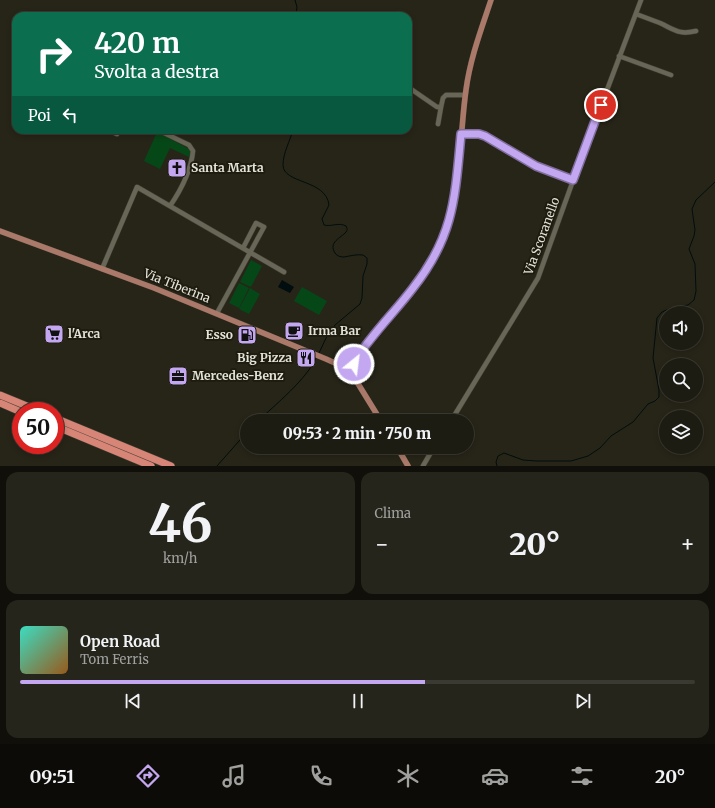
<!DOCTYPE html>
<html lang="it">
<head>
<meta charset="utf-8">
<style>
  body { margin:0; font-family:Merriweather,serif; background:#25251b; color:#f1f3f6; height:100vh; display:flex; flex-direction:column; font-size:15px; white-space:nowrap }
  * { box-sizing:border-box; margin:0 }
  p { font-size:13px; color:#a0a19f }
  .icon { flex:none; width:22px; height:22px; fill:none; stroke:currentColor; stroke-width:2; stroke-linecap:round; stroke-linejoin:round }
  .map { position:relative; height:466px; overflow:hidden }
  .sheet { display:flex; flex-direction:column; gap:6px; padding:6px; background:#100f0a; flex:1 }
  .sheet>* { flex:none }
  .top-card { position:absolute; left:12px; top:12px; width:400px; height:122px; border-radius:12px; box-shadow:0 2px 6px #0003,0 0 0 1px #3b3a32; background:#0b6e4f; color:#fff; overflow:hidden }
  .controls { position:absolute; left:659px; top:306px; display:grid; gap:8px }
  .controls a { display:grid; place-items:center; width:44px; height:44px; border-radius:50%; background:#1d1c12; box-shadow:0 2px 6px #0003,0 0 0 1px #3b3a32; font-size:20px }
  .speed { position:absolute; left:12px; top:402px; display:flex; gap:8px; font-size:20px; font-weight:700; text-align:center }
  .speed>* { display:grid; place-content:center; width:52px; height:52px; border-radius:50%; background:#1d1c12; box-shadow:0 2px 6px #0003,0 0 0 1px #3b3a32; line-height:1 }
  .speed .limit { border:6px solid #d22; background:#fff; color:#111 }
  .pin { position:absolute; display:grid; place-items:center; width:34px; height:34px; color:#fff; margin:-17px; border:2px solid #fff; border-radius:50%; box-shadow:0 1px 4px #0007 }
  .me { position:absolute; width:44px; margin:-22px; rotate:29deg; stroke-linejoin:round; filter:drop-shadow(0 0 3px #0008) }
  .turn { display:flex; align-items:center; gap:14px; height:84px; padding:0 16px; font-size:18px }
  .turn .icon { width:52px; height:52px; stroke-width:2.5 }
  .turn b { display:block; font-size:28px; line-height:34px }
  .then { display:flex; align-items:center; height:38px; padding:0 16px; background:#0003; gap:8px; font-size:15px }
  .big { font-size:30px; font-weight:800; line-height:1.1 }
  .sheet .tile { flex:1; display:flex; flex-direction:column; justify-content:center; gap:6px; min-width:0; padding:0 14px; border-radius:12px; background:#25251b }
  .sheet .dial { align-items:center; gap:0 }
  .dial b { font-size:52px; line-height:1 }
  .song { display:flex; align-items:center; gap:12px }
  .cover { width:48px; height:48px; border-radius:6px; background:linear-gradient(135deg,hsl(170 70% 55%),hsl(30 70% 35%)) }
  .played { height:4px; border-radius:2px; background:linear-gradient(90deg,#c4a7f1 60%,#3b3a32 60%) }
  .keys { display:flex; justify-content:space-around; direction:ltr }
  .heat { display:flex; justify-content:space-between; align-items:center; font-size:22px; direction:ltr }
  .sheet .tiles { flex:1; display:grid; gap:6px; grid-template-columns:1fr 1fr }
  .tile:last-child { grid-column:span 2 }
  .trip { position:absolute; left:240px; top:414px; width:234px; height:40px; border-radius:20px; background:#1d1c12; box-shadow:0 2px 6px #0003,0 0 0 1px #3b3a32; font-weight:800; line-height:40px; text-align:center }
  .dock { display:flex; height:64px; justify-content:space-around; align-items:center; background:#0c0b07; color:#a0a19f }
  .dock .icon { width:28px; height:28px }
  .dock .current { color:#c4a7f1 }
  .dock b { font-size:18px; color:#f1f3f6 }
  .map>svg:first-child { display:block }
  .green { fill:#064717 }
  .water { fill:#010d0e }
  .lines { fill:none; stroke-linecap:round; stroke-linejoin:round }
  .stream { stroke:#010d0e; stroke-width:1 }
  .minor-casing { stroke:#434137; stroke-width:5.5 }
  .major-casing { stroke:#434137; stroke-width:6 }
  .highway-casing { stroke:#434137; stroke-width:8 }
  .minor { stroke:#686656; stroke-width:4.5 }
  .major { stroke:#ab7969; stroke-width:5.5 }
  .highway { stroke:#d78576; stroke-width:7 }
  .route-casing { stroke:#7f6d9d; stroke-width:10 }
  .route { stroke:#c4a7f1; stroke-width:7 }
  .labels { text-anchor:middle; stroke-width:4; stroke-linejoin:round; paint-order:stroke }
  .poi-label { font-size:12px; font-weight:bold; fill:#e4e3da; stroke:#1e1c0f; text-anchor:start }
  .street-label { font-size:12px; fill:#e4e3da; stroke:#1e1c0f }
</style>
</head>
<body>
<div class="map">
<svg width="715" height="466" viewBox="0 0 715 466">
  <rect width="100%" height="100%" fill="#272518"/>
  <!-- green -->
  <path class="green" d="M157 132 191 150 189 157 170 148 160 169 144 161Z
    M251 260 262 266 251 287 240 282Z
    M239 283 249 288 239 308 229 303Z
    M302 287 327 301 319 315 294 301Z
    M250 288 260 294 249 314 239 309Z"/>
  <!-- water -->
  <path class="water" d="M282 280 294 287 290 293 278 287Z"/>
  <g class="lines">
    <!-- stream -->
    <path class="stream" d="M295 0 297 7 296 16
      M293 130C290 141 283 153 283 165 283 184 326 179 329 205L322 219 324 225C331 227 339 222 346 226 347 229 348 229 346 232 341 238 328 242 335 253 337 256 340 257 344 257 350 256 357 254 363 255L367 258V264L363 276 362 298 360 304 335 325 327 336 319 353
      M258 421C275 405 307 379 316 358
      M217 466 247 432
      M497 466 496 462 498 456 504 453 523 460 536 461H571L588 456 600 448 611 436 633 422 648 404 655 401 659 397V390L653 358 657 318 662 312 671 308 688 305 694 300 696 291 695 264 689 249 694 236 695 230 692 209 696 200 715 182"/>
    <!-- minor casing -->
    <g class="minor-casing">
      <path id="minor" d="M636 14C644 17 652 20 660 23 675 30 679 35 696 31
        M619 56 671 75
        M408 87 437 107H441L443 98 446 95H465
        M438 124 441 107
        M108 130 117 134 119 130
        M158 130 189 145 193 151C191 170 181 190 170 206
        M461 134H479L485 135 536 166 573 180
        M102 269 137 187 284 272
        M217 313 264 227 256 223 243 248
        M451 421 538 278 579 164 641 0
        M423 466 434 447"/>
    </g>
    <!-- major casing -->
    <g class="major-casing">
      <path id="major" d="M0 231 154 288 326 359 344 367
        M343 363a6 6 0 1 1 12 0a6 6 0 1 1-12 0Z
        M354 362C381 318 424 286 444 237 462 191 459 139 466 90 470 59 481 30 491 0
        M347 369 357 382 381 421
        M397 447 408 466"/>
    </g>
    <!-- highway casing -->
    <g class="highway-casing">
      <path id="highway" d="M0 395 39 411
        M0 403 21 412
        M55 418 171 466
        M55 426 151 466"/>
    </g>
    <!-- minor -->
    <use href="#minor" class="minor"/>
    <!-- major -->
    <use href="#major" class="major"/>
    <!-- highway -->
    <use href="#highway" class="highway"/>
  </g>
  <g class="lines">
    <!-- route casing -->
    <g class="route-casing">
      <path id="route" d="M354 364V362C371 335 394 313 413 288 454 236 455 198 461 134H479L485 136 536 166 573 180 601 105"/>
    </g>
    <!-- route -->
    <use href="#route" class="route"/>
  </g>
  <!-- icons -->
  <defs>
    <g id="church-square" transform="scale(1)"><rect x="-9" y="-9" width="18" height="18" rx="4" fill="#c4a7f1" stroke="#1e1c0f"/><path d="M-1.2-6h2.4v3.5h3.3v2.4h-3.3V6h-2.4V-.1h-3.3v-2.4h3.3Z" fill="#111"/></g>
    <g id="cafe-square" transform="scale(1)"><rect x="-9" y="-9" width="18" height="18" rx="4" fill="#c4a7f1" stroke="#1e1c0f"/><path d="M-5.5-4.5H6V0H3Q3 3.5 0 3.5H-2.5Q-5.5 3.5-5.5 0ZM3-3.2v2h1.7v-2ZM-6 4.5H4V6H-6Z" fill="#111"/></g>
    <g id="supermarket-square" transform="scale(1)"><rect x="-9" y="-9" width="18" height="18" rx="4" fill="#c4a7f1" stroke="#1e1c0f"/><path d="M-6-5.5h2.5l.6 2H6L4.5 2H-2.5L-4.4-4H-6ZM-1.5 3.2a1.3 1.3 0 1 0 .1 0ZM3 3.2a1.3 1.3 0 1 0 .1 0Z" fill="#111"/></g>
    <g id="fuel-square" transform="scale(1)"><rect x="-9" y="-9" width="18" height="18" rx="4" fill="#c4a7f1" stroke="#1e1c0f"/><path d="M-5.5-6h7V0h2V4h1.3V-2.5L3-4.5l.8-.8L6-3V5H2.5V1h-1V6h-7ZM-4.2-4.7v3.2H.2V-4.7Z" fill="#111"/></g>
    <g id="restaurant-square" transform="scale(1)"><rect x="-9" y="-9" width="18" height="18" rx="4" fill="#c4a7f1" stroke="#1e1c0f"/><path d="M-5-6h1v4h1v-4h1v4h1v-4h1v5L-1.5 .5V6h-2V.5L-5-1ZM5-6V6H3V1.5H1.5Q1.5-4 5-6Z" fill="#111"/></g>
    <g id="office-square" transform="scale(1)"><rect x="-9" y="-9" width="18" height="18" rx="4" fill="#c4a7f1" stroke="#1e1c0f"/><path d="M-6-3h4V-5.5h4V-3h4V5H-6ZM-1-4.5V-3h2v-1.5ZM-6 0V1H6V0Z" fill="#111"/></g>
  </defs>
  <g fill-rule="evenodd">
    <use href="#church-square" x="177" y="168"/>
    <use href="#cafe-square" x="294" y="331"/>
    <use href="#supermarket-square" x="54" y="334"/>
    <use href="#fuel-square" x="247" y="335"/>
    <use href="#restaurant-square" x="306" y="358"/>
    <use href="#office-square" x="178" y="376"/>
  </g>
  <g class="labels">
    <!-- poi labels -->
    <g class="poi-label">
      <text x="191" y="172">Santa Marta</text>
      <text x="308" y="335">Irma Bar</text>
      <text x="68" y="338">l'Arca</text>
      <text x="233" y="339" text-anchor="end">Esso</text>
      <text x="292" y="362" text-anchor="end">Big Pizza</text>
      <text x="192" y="380">Mercedes-Benz</text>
    </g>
    <!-- street labels -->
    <g class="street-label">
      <text transform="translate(542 236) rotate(-70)" y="4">Via Scoranello</text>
      <text transform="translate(177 286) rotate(22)" y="4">Via Tiberina</text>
    </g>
  </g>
</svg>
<div class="controls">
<a><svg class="icon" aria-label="sound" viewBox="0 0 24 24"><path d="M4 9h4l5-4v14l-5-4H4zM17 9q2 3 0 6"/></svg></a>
<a><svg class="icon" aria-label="search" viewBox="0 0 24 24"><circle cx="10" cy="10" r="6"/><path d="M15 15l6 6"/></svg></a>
<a><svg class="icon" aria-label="layers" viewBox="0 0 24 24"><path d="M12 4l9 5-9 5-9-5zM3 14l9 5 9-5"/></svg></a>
</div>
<div class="speed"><div class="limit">50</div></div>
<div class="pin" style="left:601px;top:105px;background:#d93025"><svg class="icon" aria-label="arrive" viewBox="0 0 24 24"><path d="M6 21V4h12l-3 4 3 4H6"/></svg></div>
<svg class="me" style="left:354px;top:364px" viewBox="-20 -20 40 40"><circle r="17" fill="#c4a7f1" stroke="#fff" stroke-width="3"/><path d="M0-11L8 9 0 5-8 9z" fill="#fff"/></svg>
<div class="trip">09:53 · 2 min · 750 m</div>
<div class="top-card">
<div class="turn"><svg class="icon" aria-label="right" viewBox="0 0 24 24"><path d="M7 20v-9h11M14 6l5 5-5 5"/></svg><div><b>420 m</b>Svolta a destra</div></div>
<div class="then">Poi<svg class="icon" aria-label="left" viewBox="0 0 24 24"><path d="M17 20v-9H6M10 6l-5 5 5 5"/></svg></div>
</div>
</div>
<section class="sheet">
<div class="tiles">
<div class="tile dial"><b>46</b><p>km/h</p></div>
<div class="tile"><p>Clima</p>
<div class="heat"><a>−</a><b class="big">20°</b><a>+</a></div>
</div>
<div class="tile">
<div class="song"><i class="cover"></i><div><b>Open Road</b><p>Tom Ferris</p></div></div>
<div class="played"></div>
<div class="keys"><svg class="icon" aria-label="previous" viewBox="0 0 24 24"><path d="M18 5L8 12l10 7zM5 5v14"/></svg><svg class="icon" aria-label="pause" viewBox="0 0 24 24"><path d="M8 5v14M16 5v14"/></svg><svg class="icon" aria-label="next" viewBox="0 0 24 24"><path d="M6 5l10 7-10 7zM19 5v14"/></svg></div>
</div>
</div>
</section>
<nav class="dock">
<b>09:51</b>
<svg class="icon current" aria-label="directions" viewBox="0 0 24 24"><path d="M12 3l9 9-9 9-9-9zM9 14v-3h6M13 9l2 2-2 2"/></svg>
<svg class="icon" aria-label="music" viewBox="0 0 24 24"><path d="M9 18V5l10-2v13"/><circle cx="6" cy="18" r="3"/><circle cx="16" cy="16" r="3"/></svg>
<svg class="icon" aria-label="phone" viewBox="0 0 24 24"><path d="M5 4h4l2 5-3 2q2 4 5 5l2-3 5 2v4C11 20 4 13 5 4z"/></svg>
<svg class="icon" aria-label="climate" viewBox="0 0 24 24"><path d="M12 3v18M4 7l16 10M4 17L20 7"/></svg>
<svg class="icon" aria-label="car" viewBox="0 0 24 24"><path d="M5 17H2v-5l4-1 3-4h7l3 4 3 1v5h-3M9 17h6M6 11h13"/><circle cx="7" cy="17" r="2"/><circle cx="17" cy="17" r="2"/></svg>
<svg class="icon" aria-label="filters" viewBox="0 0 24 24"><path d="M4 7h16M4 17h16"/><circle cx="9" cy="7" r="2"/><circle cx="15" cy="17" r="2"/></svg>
<b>20°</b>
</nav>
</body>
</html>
